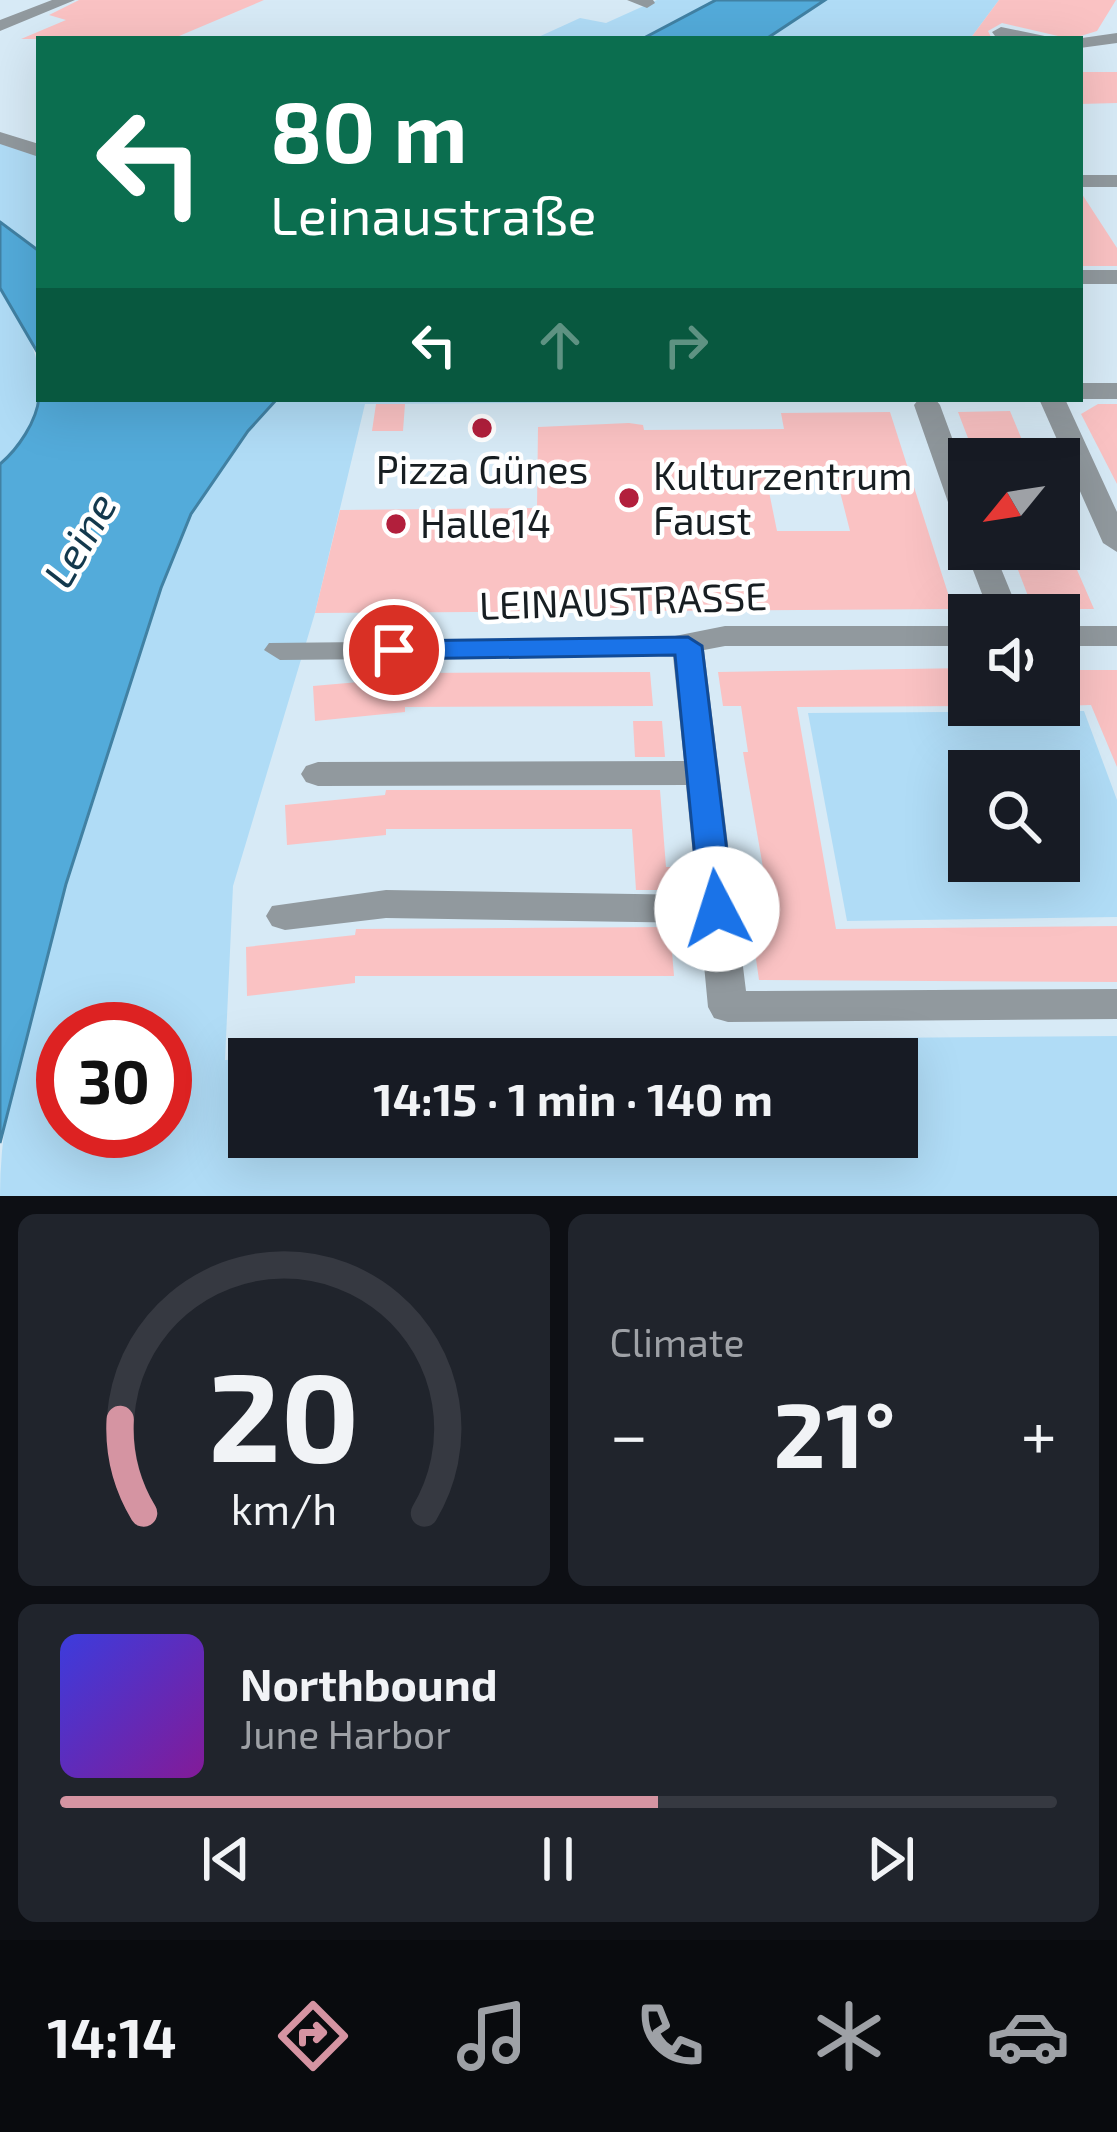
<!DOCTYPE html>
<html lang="en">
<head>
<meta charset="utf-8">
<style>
  body { margin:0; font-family:"Exo 2",sans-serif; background:#20242c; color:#f1f3f6; height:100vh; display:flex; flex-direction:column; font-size:45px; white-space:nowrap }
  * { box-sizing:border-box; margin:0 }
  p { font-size:39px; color:#9ea1a6 }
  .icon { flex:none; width:66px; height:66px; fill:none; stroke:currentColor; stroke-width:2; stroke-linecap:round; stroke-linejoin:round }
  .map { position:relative; height:1196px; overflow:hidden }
  .details { display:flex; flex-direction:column; gap:18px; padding:18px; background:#0d0f14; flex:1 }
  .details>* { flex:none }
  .guide { position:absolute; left:36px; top:36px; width:1047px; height:366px; border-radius:0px; box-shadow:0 12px 48px #0002; background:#0b6e4f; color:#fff; overflow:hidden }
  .needle { width:78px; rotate:240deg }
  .controls { position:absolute; left:948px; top:438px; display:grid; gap:24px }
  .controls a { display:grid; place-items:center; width:132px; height:132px; border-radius:0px; background:#171b24; box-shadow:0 12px 48px #0002; font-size:60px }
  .speed { position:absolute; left:36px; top:1002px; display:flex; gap:24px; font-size:60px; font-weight:700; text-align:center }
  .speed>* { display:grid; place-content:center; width:156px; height:156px; border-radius:50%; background:#171b24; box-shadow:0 12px 48px #0002; line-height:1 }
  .speed .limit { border:18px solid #d22; background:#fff; color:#111 }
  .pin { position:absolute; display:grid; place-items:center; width:102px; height:102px; color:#fff; margin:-51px; border:6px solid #fff; border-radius:50%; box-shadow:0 3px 12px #0007 }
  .me { position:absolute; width:132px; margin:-66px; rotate:355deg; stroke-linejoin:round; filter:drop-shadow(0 0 9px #0008) }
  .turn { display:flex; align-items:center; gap:42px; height:252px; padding:0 36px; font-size:54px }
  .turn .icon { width:156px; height:156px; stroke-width:2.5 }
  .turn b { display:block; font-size:84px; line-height:102px }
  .lanes { display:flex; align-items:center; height:114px; padding:0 36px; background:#0003; justify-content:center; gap:60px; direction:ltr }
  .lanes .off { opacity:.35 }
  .big { font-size:90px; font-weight:700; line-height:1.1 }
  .details .tile { flex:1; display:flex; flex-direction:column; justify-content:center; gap:18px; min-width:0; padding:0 42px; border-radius:18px; background:#20242c }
  .details .dial { align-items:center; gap:0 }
  .dial svg { height:312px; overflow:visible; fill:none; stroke:#363941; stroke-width:7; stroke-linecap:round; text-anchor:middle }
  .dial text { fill:#f1f3f6; stroke:none }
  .song { display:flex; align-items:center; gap:36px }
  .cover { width:144px; height:144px; border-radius:18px; background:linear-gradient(135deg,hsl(240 70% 55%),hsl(290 70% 35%)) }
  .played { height:12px; border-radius:6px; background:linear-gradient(90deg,#d594a2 60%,#363941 60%) }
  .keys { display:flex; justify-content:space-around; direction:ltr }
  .heat { display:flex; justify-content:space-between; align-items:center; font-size:66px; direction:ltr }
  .details .tiles { flex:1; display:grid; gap:18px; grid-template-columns:1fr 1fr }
  .tile:last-child { grid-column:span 2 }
  .trip { position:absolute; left:228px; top:1038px; width:690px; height:120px; border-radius:0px; background:#171b24; box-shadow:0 12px 48px #0002; font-weight:700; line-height:120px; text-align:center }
  .tabs { display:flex; height:192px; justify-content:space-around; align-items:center; background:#090b0e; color:#9ea1a6 }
  .tabs .icon { width:84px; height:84px }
  .tabs .active { color:#d594a2 }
  .tabs b { font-size:54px; color:#f1f3f6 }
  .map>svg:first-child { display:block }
  .green { fill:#b0dcf6; fill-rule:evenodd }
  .water { fill:#53abda; stroke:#4181a3; stroke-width:3 }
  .building { fill:#fac2c3; fill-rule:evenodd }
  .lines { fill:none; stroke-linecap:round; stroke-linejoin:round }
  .minor { fill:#91999e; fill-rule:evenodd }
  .route { fill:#1a73e8; stroke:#114b97; stroke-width:3 }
  .poi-dot { fill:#b21f3c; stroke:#fff; stroke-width:4.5 }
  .labels { text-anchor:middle; stroke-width:9; stroke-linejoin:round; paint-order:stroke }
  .poi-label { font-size:39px; fill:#171e22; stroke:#fff; text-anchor:start }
  .street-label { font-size:39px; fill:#171e22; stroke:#fff }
  .water-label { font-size:42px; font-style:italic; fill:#13394d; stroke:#fff }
</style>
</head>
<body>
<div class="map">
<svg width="1117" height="1196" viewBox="0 0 1117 1196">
  <rect width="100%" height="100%" fill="#d7eaf6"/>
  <!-- green -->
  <path class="green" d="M657 0H716L642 39H534L580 18 606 23Z
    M825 0H999L970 39H766Z
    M0 143 39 156V251L0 222Z
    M0 288C42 347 64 410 0 464Z
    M277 399 1013 400 365 404 315 613 233 886 225 1060 249 1059V1137H897V1059H507L747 1039 1117 1036V1196H0C0 1059 62 904 103 773 129 688 149 595 190 515 212 473 246 433 277 399ZM63 1029H165V1131H63Z
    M1084 711 1117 800V917L847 921 808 713ZM969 771H1059V861H969Z"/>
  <!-- water -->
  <path class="water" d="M716 0H825L766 39H642Z
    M0 222 39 251V355L0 288Z
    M39 397 277 399 248 431 191 514 161 588 66 884 0 1143V464C18 449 37 421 39 397Z"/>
  <!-- building -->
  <path class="building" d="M79 0H264L172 39H21L66 20 49 15Z
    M999 0H1116L1097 31 1071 39 1002 23 988 31 992 39H970Z
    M1080 72H1117V103L1080 104Z
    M1080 191 1117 248V266H1080Z
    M376 404H405L403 431H372Z
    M1098 404H1117V484L1081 414Z
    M1010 411 1030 459H976L958 412Z
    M890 412 953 609 315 613 340 510 537 508 538 427 629 423 643 425 644 430 784 429 781 413ZM836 476 850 531H777L766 477Z
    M1010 549H1068L1094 609H1033Z
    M969 668V706L797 707 836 929 1117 926V982L759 980 752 931H774L743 752H748L741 706H723L718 672Z
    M1059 670H1117V767L1091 705 1059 706Z
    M650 672 653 706 405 707V712L315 721 313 686 405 678V673Z
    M633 721H662L665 757H635Z
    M386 790H660L666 867H674L677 890H636L632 829H386V835L287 845 285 805 385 795Z
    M670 927 674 976H355V983L247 996 246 947 355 935 356 929Z"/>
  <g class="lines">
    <!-- minor -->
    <path class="minor" d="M52 0H75L0 31V20Z
      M627 0H653L655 3 647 8Z
      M1001 27 1059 39 995 36 992 32Z
      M1117 33V43L1080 48V39H1075Z
      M0 132 39 144V157L0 144Z
      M1080 175H1117V187H1080Z
      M1080 270H1117V284H1080Z
      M1080 383H1117V399H1080Z
      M1039 399H1065L1117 512V552L1103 543Z
      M918 400H936L940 405 969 484V530L955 522 914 405Z
      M969 543V549H993L1020 615H990L965 549Z
      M725 626H969V646H725L704 650 746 991 1117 989V1019L728 1022 714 1018 708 1007 700 923 386 918 285 930 272 926 266 916 272 906 386 890 697 895 686 785 318 786 306 782 301 774 306 766 318 762 684 761 673 656 280 660 264 650 269 643 660 639Z
      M1059 626H1117V646H1059Z"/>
  </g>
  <!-- route -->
  <path class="route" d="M688 637 702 646 734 909 729 918 717 922 705 918 700 909 675 655 394 659 379 650 394 641Z"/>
  <!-- markers -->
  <g class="poi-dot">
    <circle cx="482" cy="428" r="12"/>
    <circle cx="629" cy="498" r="12"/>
    <circle cx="396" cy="524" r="12"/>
  </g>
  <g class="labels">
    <!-- poi labels -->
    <g class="poi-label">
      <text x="482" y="484" text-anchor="middle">Pizza Günes</text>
      <text x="653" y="490">Kulturzentrum<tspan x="653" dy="45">Faust</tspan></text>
      <text x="420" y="538">Halle14</text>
    </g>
    <!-- street labels -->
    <g class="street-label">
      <text transform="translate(623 601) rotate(-2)" y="14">LEINAUSTRASSE</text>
    </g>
    <!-- water labels -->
    <g class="water-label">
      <text transform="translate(80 540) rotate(-60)" y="15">Leine</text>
    </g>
  </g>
</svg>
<div class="controls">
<a><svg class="needle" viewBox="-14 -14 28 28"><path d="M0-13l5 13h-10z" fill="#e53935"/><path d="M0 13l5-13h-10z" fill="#9ea1a6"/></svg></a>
<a><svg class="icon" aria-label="sound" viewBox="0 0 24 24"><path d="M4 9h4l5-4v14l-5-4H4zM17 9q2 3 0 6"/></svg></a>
<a><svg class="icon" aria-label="search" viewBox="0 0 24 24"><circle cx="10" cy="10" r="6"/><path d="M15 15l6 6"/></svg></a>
</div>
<div class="speed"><div class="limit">30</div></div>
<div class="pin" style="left:394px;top:650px;background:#d93025"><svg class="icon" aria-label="arrive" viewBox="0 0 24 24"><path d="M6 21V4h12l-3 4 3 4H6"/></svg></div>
<svg class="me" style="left:717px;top:909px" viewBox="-20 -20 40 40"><circle r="19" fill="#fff"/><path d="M0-13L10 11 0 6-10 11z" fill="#1a73e8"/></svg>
<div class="trip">14:15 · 1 min · 140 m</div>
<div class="guide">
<div class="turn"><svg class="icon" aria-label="left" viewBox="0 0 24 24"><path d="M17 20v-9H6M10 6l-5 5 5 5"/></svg><div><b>80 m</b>Leinaustraße</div></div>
<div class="lanes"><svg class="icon" aria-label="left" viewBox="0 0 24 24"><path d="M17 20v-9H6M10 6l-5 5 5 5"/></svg><svg class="icon off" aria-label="ahead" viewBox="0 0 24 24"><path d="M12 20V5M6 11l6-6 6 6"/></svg><svg class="icon off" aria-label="right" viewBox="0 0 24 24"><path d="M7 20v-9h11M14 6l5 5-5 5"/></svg></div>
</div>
</div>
<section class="details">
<div class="tiles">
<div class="tile dial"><svg viewBox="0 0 100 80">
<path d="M14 69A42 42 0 1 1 86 69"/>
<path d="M14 69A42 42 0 0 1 8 45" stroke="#d594a2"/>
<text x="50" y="56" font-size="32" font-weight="700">20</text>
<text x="50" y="72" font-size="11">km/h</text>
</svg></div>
<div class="tile"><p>Climate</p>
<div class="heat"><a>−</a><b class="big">21°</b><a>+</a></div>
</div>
<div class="tile">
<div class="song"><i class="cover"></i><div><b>Northbound</b><p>June Harbor</p></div></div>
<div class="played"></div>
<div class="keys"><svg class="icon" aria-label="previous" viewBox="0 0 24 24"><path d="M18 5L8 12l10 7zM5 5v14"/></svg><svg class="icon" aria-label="pause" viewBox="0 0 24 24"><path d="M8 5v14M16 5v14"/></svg><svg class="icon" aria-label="next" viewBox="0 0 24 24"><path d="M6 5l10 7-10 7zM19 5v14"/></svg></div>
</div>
</div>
</section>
<nav class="tabs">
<b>14:14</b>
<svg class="icon active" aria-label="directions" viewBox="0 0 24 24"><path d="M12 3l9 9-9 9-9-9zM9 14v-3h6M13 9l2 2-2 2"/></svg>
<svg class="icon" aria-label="music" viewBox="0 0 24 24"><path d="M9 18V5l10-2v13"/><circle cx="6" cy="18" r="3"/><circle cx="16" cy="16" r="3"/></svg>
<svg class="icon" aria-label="phone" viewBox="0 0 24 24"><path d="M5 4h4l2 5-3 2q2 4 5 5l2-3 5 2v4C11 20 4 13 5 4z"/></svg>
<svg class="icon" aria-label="climate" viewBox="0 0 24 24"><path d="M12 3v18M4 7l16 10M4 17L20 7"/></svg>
<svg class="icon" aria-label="car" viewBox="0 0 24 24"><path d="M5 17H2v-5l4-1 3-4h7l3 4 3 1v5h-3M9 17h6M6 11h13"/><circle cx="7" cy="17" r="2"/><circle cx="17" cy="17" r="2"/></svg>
</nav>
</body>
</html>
